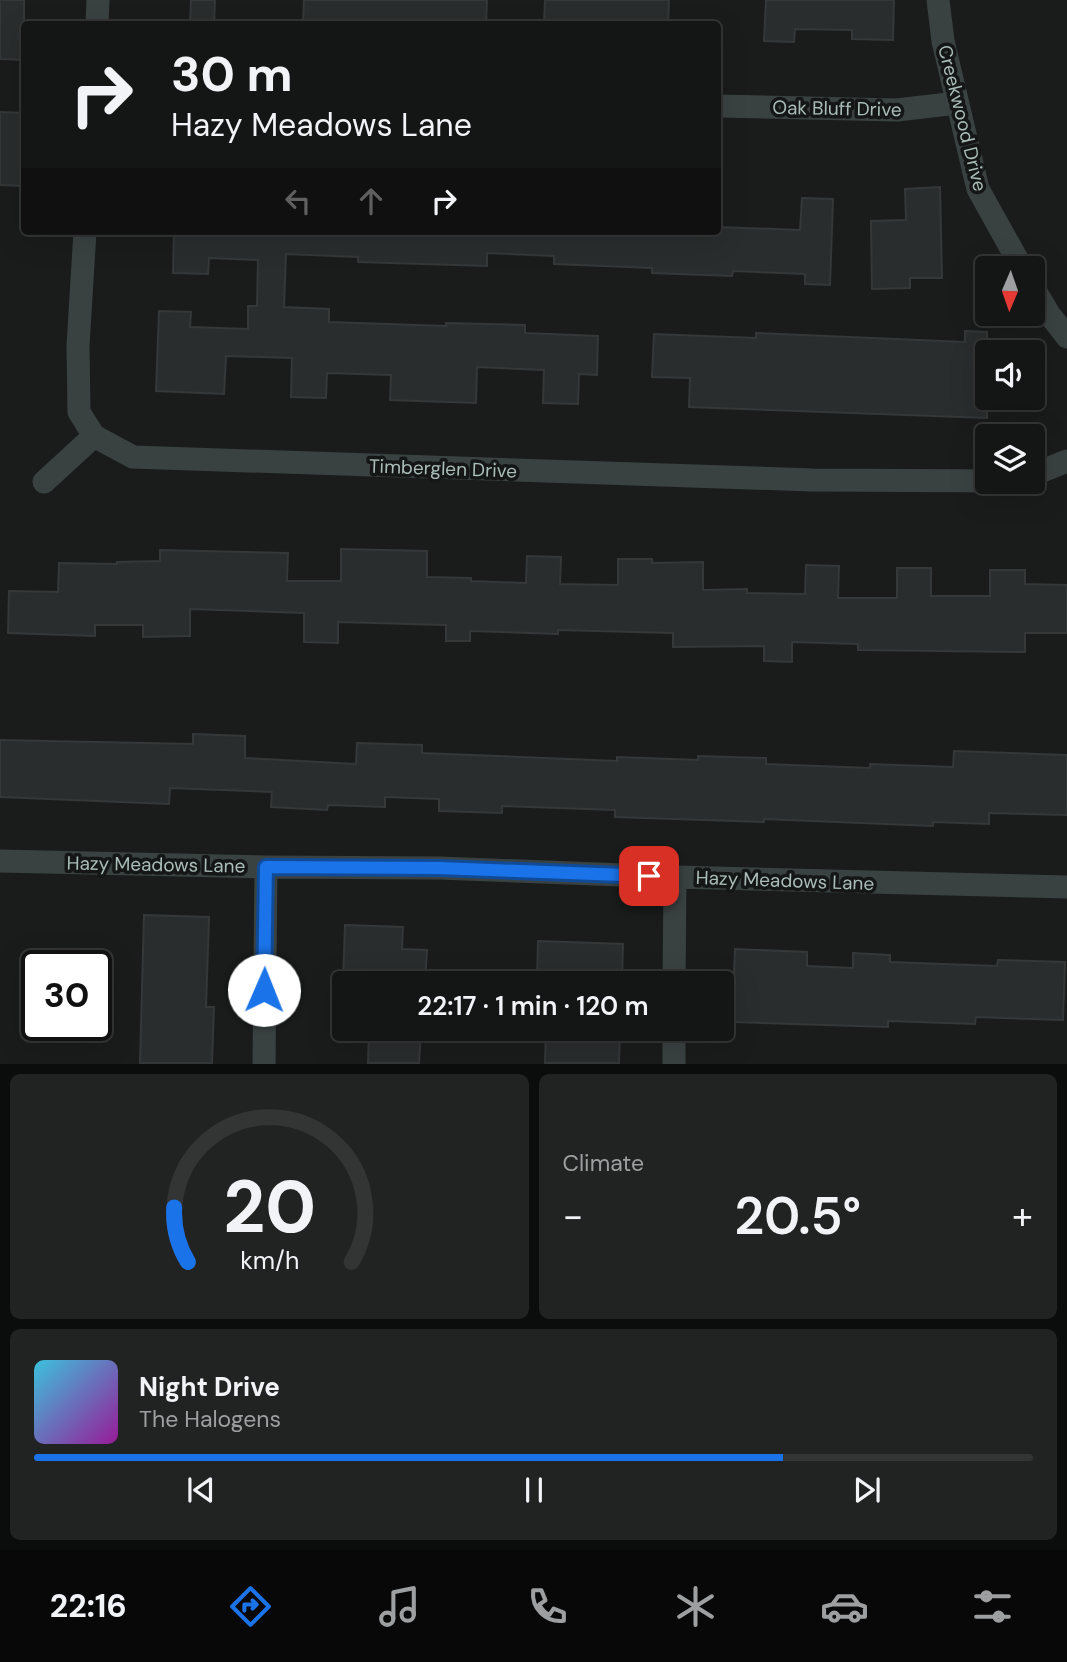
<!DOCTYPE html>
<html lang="en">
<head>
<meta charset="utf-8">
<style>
  body { margin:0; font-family:"DM Sans",sans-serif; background:#212222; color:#f1f3f6; height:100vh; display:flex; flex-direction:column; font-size:26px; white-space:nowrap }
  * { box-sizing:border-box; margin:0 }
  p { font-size:23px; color:#9d9fa0 }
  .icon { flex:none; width:38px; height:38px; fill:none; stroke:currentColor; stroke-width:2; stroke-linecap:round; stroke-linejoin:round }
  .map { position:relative; height:1064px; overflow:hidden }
  .details { display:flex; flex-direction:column; gap:10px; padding:10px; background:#0b0c0c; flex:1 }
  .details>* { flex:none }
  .guide { position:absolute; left:21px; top:21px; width:700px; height:214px; border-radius:7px; box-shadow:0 7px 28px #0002,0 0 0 2px #333434; background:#141515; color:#f1f3f6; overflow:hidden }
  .needle { width:46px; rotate:182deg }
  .controls { position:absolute; left:975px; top:256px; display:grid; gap:14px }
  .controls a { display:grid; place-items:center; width:70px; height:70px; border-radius:7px; background:#141515; box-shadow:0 7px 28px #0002,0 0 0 2px #333434; font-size:35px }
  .speed { position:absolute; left:21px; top:950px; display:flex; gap:14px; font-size:35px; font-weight:700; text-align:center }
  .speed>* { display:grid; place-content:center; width:91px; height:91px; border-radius:50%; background:#141515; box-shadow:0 7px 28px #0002,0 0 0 2px #333434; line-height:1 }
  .speed .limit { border:4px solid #111; border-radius:10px; background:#fff; color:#111 }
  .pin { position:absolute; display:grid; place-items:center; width:60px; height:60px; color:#fff; margin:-30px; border-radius:14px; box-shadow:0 4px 10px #0006 }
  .me { position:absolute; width:77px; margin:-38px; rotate:1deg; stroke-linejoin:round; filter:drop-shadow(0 0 5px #0008) }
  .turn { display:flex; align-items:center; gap:24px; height:147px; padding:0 35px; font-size:32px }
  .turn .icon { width:91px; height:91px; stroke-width:2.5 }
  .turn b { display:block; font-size:49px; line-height:60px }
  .lanes { display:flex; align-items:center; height:66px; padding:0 35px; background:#0003; justify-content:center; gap:35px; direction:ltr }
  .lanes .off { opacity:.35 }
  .big { font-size:52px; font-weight:600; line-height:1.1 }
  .details .card { flex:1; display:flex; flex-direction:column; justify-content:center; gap:10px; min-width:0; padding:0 24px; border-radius:10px; background:#212222 }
  .details .dial { align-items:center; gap:0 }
  .dial svg { height:182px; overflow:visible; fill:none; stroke:#333434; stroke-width:7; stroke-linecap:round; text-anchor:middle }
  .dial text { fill:#f1f3f6; stroke:none }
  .song { display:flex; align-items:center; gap:21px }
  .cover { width:84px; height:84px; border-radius:10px; background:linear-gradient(135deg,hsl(190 70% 55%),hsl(300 70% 35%)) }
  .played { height:7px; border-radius:4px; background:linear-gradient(90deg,#1a73e8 75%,#333434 75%) }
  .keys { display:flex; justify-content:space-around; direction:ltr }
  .heat { display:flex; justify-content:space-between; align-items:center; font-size:38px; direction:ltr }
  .details .tiles { flex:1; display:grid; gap:10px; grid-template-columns:1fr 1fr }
  .card:last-child { grid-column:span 2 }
  .trip { position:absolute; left:332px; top:971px; width:402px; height:70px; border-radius:7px; background:#141515; box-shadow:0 7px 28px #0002,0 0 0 2px #333434; font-weight:600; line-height:70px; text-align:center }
  .tabs { display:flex; height:112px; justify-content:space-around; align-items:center; background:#080808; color:#9d9fa0 }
  .tabs .icon { width:49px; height:49px }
  .tabs .current { color:#1a73e8 }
  .tabs b { font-size:32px; color:#f1f3f6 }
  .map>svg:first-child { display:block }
  .building { fill:#2a2d2d; stroke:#343839; stroke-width:2 }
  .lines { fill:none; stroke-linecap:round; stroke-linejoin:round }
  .minor { stroke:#3a4241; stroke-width:23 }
  .route-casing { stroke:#114b97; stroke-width:18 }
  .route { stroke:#1a73e8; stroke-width:12 }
  .labels { text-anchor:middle; stroke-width:7; stroke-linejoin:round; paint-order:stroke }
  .street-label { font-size:19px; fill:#abbdb8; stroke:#151717 }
</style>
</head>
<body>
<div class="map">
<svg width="1067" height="1064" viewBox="0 0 1067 1064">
  <rect width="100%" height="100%" fill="#1a1c1c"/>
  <!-- building -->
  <path class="building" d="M0 0H24V60L0 59Z
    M191 0H215L214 24H190Z
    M304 0H487L486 24H303Z
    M545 0H669L668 24 584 20 583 24H544Z
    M766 0H894L893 40 852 39V30L795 29 794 42 764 41Z
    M0 112 24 113V186L0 185Z
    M940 187 942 278H910V288L872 289 871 221 906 220 905 189Z
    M802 198 833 199 830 285 805 284V274L733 271 732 276 652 273V268L554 264V256L487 253V266L358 262V257L286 254 284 307 329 309V322L446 326V323L525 325V333L598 336 597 375 579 374 578 404 543 403 544 370 477 367 476 403 390 400 391 375 327 373 326 398 291 397 292 358 226 356 224 394 156 391 159 311 191 312 190 327 248 329V306H257L258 260 209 258 208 274 173 273 174 231H718V227L800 230Z
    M965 331 987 332V418L689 407 690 378 652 377 654 334 756 338V333L965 342Z
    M341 549 427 551V577L471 578V581L526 583 527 556 561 557 560 584 618 585V559H652V563L703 562V590L747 589V593L805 594 806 565 839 566 838 598H897V568H931V596H990V570H1025V584L1067 585V633H1025V652L858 650V644L792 642V662L764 661V646L673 647V633L558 630V634L470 631V641H446V625L338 622V643L304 642V613L190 609V636L143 637V625H95V636L8 633 9 591 58 592 59 563 117 564V562L160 561V550L288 553 287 581H341Z
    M193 734 245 736V758L356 764 357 743 422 745V753L617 761V757L698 760V756L766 758V764L870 768V764L953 767 954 751 1067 755V815L989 813V824L933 822V826L764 819V822L615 817V810L502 806V813L439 811V799L385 797V807L328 805 327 810 271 807 272 792 170 788 169 804 0 797V740L193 744Z
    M144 915 209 917 206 1007H214L212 1063H140Z
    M345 925 403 927 402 949 427 950 425 984H343Z
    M538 941 623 944 622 984H537Z
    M735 949 807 952V966L853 968V953L890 955V962L997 966 998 960 1065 962 1063 1020 976 1017 975 1024 888 1021V1027L732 1022Z
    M546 1029H620L619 1063H545Z
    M369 1030 421 1032 419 1063H368Z"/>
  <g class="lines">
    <!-- minor -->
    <path class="minor" d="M938 0 943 41 978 189 1022 268
      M97 24 98 0
      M718 106 897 110 957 103
      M85 231 78 346 79 412 94 436 133 457 812 480 1007 481
      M1032 285 1049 314 1067 337
      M1032 475 1067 461
      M44 482 94 436
      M0 861 266 867 439 868 675 877 1067 887
      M674 984 675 877
      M264 1064 266 867
      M674 1064V1029"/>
  </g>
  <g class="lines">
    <!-- route casing -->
    <g class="route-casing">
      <path id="route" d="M264 990 266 867 439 868 649 876"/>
    </g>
    <!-- route -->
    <use href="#route" class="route"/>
  </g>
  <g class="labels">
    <!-- street labels -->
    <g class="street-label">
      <text transform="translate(837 108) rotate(1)" y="7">Oak Bluff Drive</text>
      <text transform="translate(963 118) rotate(76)" y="7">Creekwood Drive</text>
      <text transform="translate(443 468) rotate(2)" y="7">Timberglen Drive</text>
      <text transform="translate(156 864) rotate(1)" y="7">Hazy Meadows Lane</text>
      <text transform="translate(785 880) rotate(2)" y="7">Hazy Meadows Lane</text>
    </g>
  </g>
</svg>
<div class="controls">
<a><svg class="needle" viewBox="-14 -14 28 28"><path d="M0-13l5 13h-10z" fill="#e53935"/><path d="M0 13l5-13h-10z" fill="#9d9fa0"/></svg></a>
<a><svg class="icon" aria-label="sound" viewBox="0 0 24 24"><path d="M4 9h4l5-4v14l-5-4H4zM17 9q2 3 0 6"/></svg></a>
<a><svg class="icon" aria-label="layers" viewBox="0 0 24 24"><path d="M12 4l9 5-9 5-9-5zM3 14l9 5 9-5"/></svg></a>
</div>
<div class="speed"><div class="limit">30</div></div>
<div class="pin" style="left:649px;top:876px;background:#d93025"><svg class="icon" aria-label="arrive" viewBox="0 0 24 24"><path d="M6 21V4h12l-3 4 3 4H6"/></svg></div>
<svg class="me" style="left:264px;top:990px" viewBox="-20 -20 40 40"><circle r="19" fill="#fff"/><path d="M0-13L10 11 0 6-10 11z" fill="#1a73e8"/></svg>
<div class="trip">22:17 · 1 min · 120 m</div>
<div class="guide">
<div class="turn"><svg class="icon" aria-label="right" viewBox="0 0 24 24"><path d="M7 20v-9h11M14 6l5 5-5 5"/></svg><div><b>30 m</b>Hazy Meadows Lane</div></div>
<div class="lanes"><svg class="icon off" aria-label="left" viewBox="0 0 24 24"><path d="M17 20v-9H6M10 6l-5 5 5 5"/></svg><svg class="icon off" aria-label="ahead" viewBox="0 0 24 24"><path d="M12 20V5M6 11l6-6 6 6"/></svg><svg class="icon" aria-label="right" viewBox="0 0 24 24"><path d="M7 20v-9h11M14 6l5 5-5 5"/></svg></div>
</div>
</div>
<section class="details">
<div class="tiles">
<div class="card dial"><svg viewBox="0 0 100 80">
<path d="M14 69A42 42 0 1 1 86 69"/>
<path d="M14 69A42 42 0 0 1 8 45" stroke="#1a73e8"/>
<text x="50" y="56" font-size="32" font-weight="700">20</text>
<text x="50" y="72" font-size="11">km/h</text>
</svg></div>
<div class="card"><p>Climate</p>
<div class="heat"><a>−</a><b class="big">20.5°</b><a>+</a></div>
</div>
<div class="card">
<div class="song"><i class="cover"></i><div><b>Night Drive</b><p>The Halogens</p></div></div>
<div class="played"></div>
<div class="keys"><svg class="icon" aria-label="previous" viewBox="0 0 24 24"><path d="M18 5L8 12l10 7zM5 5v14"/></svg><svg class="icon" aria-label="pause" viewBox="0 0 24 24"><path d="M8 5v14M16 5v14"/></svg><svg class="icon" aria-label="next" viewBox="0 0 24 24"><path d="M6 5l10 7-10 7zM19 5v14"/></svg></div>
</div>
</div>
</section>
<nav class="tabs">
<b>22:16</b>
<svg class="icon current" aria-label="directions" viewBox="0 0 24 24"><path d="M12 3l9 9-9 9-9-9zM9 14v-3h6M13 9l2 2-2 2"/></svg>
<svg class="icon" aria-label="music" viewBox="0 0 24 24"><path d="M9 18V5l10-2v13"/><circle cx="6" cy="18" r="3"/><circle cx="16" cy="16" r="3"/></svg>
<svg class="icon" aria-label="phone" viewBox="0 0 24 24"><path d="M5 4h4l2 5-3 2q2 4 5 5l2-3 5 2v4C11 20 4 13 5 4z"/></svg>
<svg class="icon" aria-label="climate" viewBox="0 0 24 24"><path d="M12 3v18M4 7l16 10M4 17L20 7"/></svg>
<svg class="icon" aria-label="car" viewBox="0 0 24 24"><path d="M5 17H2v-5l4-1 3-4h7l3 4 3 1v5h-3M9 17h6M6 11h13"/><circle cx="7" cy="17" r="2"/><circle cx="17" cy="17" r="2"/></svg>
<svg class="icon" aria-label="filters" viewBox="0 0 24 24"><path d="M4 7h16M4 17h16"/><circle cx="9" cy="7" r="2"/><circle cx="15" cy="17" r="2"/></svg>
</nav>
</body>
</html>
